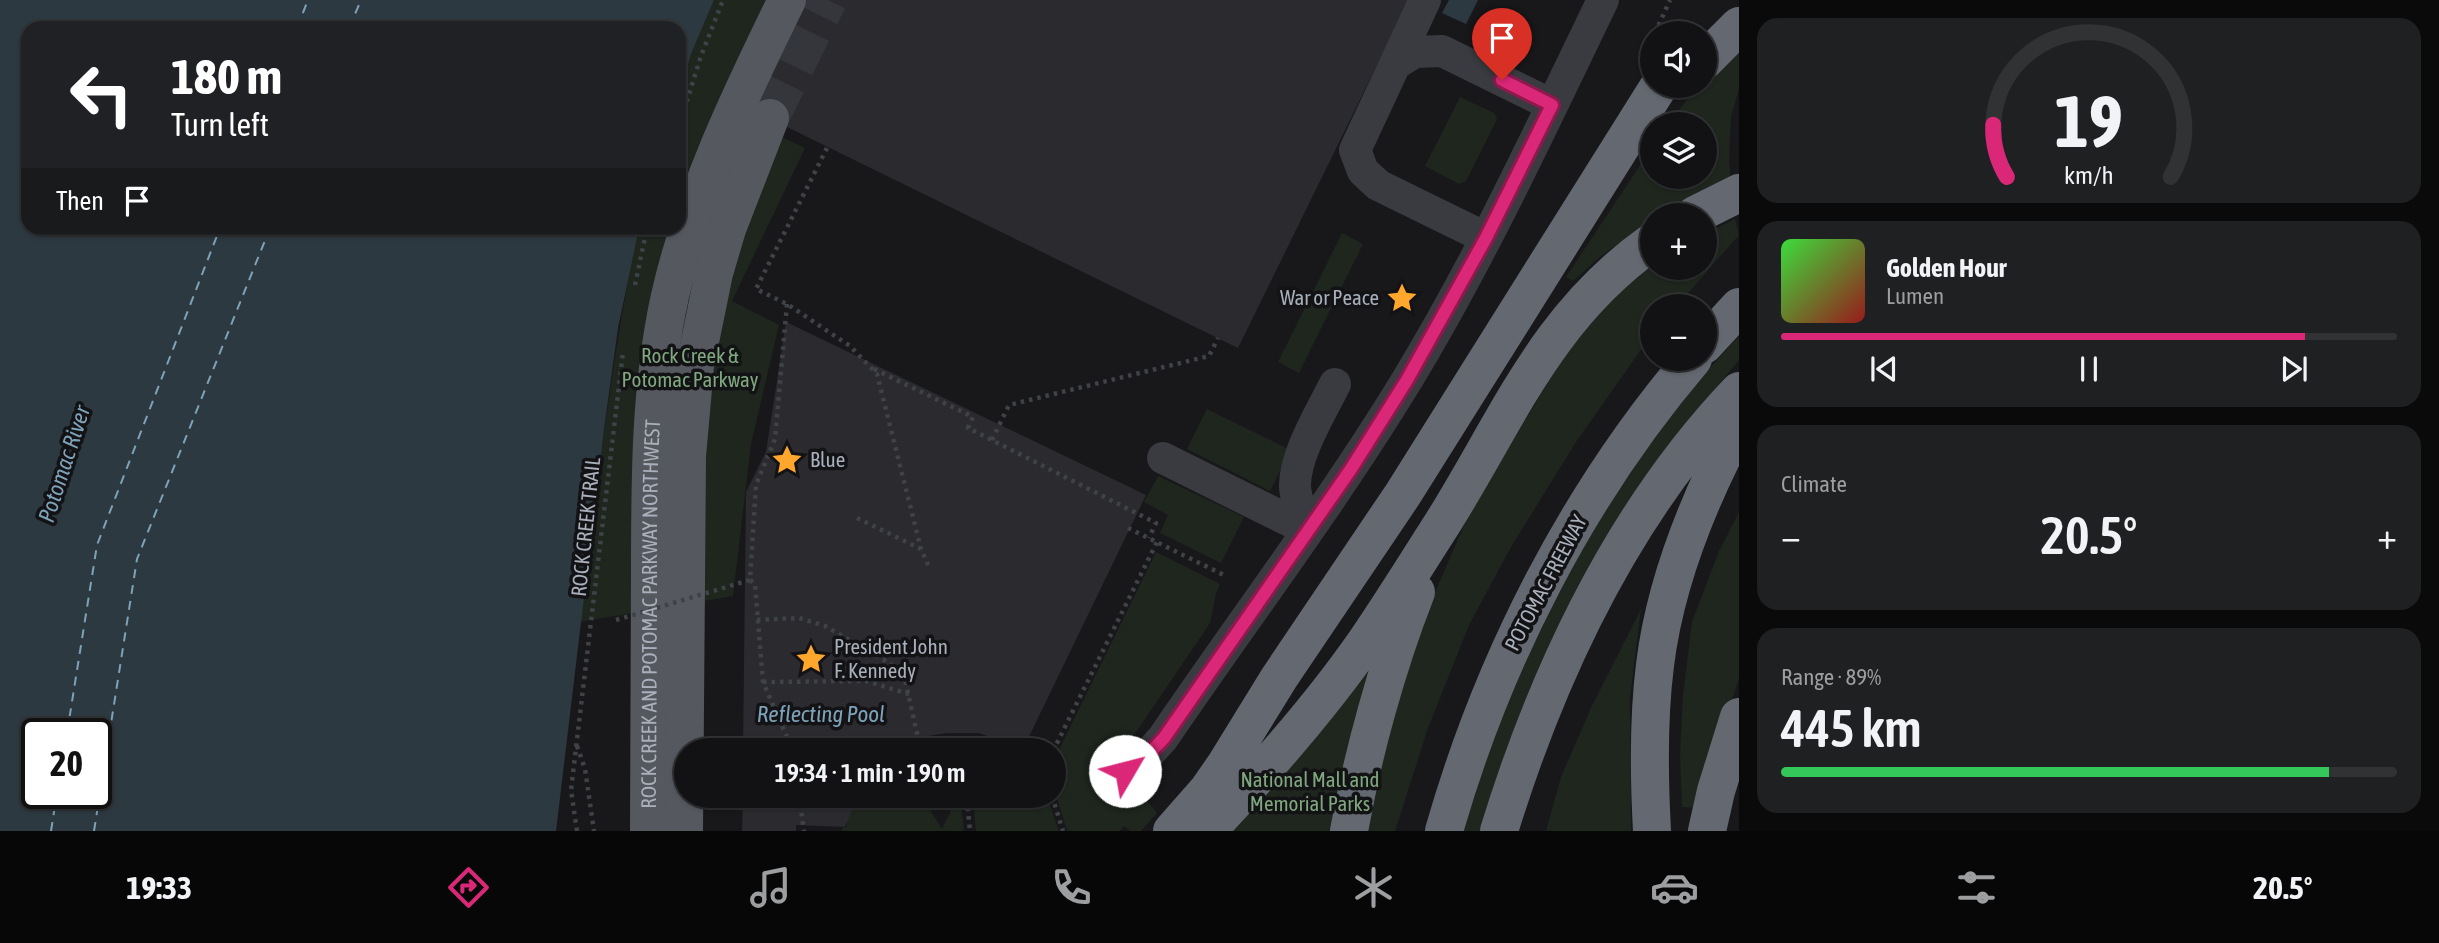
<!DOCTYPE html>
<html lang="en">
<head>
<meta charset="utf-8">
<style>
  body { margin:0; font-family:"Asap Condensed",sans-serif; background:#1f2022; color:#f1f3f6; height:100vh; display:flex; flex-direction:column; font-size:26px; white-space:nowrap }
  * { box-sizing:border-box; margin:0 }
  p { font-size:23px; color:#9c9ea0 }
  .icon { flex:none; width:38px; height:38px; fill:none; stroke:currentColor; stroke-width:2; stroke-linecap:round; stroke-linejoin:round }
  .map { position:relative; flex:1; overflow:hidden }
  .sheet { display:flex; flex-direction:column; gap:18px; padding:18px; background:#0a0a0b; width:700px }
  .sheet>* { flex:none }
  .top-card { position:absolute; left:21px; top:21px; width:665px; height:214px; border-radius:21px; box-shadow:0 2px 5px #0004,0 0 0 2px #313234; background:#202124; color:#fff; overflow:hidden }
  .tools { position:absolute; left:1640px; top:21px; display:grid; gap:14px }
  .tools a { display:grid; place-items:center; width:77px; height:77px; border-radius:50%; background:#121214; box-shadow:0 2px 5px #0004,0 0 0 2px #313234; font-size:35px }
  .speed { position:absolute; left:21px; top:718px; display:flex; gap:14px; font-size:35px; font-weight:700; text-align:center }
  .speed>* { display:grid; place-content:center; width:91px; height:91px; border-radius:50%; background:#121214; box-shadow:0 2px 5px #0004,0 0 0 2px #313234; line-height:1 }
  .speed .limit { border:4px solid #111; border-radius:10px; background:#fff; color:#111 }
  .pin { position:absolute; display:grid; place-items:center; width:60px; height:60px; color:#fff; margin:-72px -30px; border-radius:50% 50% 50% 0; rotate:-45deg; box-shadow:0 0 7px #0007 }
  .pin .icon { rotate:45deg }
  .me { position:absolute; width:77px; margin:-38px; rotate:53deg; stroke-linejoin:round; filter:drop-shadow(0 0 5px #0008) }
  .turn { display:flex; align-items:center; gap:24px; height:147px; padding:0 35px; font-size:32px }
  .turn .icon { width:91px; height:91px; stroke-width:2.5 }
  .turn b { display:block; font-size:49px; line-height:60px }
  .then { display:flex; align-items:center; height:66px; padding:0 35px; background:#0003; gap:14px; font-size:26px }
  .big { font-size:52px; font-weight:600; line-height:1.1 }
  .sheet .widget { flex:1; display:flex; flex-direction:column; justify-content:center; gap:10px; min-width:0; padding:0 24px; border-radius:21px; background:#1f2022 }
  .sheet .dial { align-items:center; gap:0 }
  .dial svg { height:182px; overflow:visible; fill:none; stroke:#313234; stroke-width:7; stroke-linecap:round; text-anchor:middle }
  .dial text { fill:#f1f3f6; stroke:none }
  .song { display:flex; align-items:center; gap:21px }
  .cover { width:84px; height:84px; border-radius:10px; background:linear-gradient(135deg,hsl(120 70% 55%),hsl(0 70% 35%)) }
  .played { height:7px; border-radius:4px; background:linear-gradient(90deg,#db2777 85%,#313234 85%) }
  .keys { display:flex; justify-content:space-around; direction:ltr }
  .heat { display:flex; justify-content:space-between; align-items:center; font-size:38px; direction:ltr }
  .charge { height:10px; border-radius:5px; background:linear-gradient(90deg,#34c759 89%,#313234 0) }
  .trip { position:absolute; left:674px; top:738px; width:392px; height:70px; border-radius:35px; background:#121214; box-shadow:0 2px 5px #0004,0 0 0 2px #313234; font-weight:600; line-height:70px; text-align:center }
  .menu { display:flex; height:112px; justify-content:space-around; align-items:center; background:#070708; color:#9c9ea0 }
  .menu .icon { width:49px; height:49px }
  .menu .on { color:#db2777 }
  .menu b { font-size:32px; color:#f1f3f6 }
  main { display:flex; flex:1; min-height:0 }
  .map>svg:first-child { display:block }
  .green { fill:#1e261e }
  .water { fill:#2d3940; fill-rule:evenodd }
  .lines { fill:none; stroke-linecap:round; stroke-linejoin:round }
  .ferry { stroke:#7ea2b9; stroke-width:2; stroke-dasharray:9 7; stroke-linecap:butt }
  .building { fill:#2b2b2f }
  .major-tunnel { stroke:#35363b; stroke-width:38; stroke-dasharray:38 19; stroke-linecap:butt }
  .path { stroke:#3f4247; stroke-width:4.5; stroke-dasharray:3.5 5; stroke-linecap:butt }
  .minor { stroke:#393b40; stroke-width:32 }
  .major { stroke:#55585f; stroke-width:38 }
  .highway { stroke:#646971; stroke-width:38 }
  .path-bridge { stroke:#3f4247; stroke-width:4.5; stroke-dasharray:3.5 5; stroke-linecap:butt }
  .route-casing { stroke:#8e194d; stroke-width:18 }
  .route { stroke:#db2777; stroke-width:12 }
  .labels { text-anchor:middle; stroke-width:7; stroke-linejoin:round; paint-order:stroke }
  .poi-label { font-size:21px; fill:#a9b0bb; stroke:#131316; text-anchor:start }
  .park-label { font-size:21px; fill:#80a87f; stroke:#131316 }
  .street-label { font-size:21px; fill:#a9b0bb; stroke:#131316 }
  .water-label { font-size:23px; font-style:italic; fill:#7ea2b9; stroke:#131316 }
</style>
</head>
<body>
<main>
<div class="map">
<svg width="1739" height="831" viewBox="0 0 1739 831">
  <rect width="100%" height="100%" fill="#18181b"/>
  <!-- green -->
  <path class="green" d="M714 0H851L782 137 805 148 732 301 779 325 751 444 733 596 580 622C596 493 611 365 636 237L639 228H679V96L691 54Z
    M1739 44V89L1731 117 1729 161 1731 179 1688 198 1659 215H1652V219L1600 257 1573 281 1566 277 1652 147V177H1704V124H1669L1697 86H1704L1705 77Z
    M1460 97 1494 113 1497 119 1466 181 1459 184 1425 166Z
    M1735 219 1739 235 1677 306H1652V334L1576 442 1511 547 1469 625 1428 728 1395 831H1363L1387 732 1433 597 1472 507 1568 350 1616 295 1652 265V268H1704L1705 234Z
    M1342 233 1363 244 1299 373 1278 362Z
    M1739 336V360L1686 424 1481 831H1462C1472 799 1481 766 1493 735 1529 641 1580 542 1638 459 1668 415 1703 375 1739 336Z
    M1207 409 1290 450 1270 491 1187 449Z
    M1158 476 1244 517 1221 563 1160 533 1168 515 1144 502Z
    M1739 512V678L1697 808 1682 807 1680 755 1683 695 1692 622 1719 551Z
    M1156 552 1220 584 1216 594 1210 623 1116 762 1157 813 1141 831H1130L1124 826 1120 831H1067L1054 788V760Z
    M1641 609 1630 698 1631 831H1546L1561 777 1591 708Z
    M1374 657 1341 831H1225Z
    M847 796H921L942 829 950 813V796L961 804 964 831H842V828L847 827Z
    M964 796H1047L1059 831H976L973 800Z"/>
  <!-- water -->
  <path class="water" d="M0 0H714L691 54 679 96V28H28V228H639L618 328 605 422 556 831H0ZM37 733H96V793H37Z
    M1449 0H1478L1466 24 1442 13Z"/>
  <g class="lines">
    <!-- ferry -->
    <path class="ferry" d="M297 28 308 0
      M349 28 361 0
      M67 733 97 545 220 228
      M51 831 57 793
      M94 831 137 559 270 228"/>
  </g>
  <!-- building -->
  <path class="building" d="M801 0H1409L1238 348 748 108Z
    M786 322 1146 495 1022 751H1012L1006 743 979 733H947L915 738 885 751H743L746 492 766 452Z
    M743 796H858L845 827 796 825V831H742Z"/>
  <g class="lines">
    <!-- major-tunnel -->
    <path class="major-tunnel" d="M770 118 828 0"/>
    <!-- path -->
    <path class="path" d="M1655 33 1670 0
      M1645 56 1652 39
      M679 126 701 56 723 0
      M827 148 756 289 787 304 850 346 877 374 921 549 929 567
      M635 285 647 228
      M787 304 775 439 756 485 750 580 755 584 763 682 793 751
      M874 369 973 417 968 428 1156 523 1149 538
      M992 440 1009 405 1209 356 1218 338
      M857 518 921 549
      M1128 528 1226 576
      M757 620 799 618 825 626 903 671 921 751
      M763 682 866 681 909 694
      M577 746 585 769 594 831
      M1053 751 1157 542
      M799 796 804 831
      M958 796 967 801 970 831
      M1052 796 1063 831
      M577 831 571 790 623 352"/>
    <!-- minor -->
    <path class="minor" d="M1425 0 1355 150 1363 171 1378 185 1486 238
      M1395 64 1415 52 1442 51 1552 105
      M1163 458 1308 530
      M1308 530C1303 516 1296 502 1295 487 1294 456 1321 412 1335 384
      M1125 771 1144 759 1163 738C1244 619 1332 503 1407 380 1481 258 1541 128 1603 0"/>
    <!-- major -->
    <g class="major">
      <path id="s1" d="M649 831C649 744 650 657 650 571 650 479 650 386 670 296 694 191 740 96 787 0"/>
      <path d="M684 831 687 456 695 366 714 273 727 229 770 118"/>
    </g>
    <!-- highway -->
    <path class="highway" d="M1704 61 1739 26
      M1695 215 1739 193
      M1704 345 1739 307
      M1172 831 1208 790 1226 764 1279 678 1403 494 1659 86
      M1207 831C1264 771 1320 708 1367 640 1393 602 1417 563 1442 524 1508 419 1546 317 1652 242
      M1349 831C1363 753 1387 666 1416 592
      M1444 831C1493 660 1577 495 1693 359
      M1499 831C1548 672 1624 512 1739 391
      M1652 831C1649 776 1648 720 1655 665 1665 583 1700 497 1739 424
      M1707 831 1716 791 1739 717"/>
    <!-- path-bridge -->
    <path class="path-bridge" d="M616 620 750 580"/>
  </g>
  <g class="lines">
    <!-- route casing -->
    <g class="route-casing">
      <path id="route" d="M1125 771 1144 759 1164 738 1351 469 1407 380 1486 238 1552 105 1502 80"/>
    </g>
    <!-- route -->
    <use href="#route" class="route"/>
  </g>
  <!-- icons -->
  <defs>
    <g id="sight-bare" transform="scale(2.415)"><path d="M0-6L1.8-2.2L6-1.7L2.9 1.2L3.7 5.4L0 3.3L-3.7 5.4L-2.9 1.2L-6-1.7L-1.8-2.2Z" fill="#ffa62c" stroke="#131316" stroke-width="2.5" paint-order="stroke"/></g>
  </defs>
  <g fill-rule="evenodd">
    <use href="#sight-bare" x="1402" y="298"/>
    <use href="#sight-bare" x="787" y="460"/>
    <use href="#sight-bare" x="811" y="659"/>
  </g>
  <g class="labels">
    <!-- poi labels -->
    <g class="poi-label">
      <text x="1379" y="305" text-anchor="end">War or Peace</text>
      <text x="810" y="467">Blue</text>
      <text x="834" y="654">President John<tspan x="834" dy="24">F. Kennedy</tspan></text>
    </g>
    <!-- park labels -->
    <g class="park-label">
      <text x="690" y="363">Rock Creek &amp;<tspan x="690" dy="24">Potomac Parkway</tspan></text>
      <text x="1310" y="787">National Mall and<tspan x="1310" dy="24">Memorial Parks</tspan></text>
    </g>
    <!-- street labels -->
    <g class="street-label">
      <text transform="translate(586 527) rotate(-84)" y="7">ROCK CREEK TRAIL</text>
      <text transform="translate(1546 583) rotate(-62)" y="7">POTOMAC FREEWAY</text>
      <text dy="7" stroke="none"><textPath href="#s1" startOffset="217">ROCK CREEK AND POTOMAC PARKWAY NORTHWEST</textPath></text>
    </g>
    <!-- water labels -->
    <g class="water-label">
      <text transform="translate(64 464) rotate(-72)" y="8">Potomac River</text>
      <text x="821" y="722">Reflecting Pool</text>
    </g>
  </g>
</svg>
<div class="tools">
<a><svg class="icon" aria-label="sound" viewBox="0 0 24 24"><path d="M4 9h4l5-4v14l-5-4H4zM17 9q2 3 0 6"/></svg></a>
<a><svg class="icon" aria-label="layers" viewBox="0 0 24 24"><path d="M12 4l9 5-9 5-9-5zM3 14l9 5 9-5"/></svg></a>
<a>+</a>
<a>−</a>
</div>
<div class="speed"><div class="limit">20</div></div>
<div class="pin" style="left:1502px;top:80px;background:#d93025"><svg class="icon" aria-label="arrive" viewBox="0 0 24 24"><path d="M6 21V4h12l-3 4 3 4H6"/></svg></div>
<svg class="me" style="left:1125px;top:771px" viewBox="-20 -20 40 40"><circle r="19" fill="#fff"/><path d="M0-13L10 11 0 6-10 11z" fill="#db2777"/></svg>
<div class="trip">19:34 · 1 min · 190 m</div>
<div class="top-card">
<div class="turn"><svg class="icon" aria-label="left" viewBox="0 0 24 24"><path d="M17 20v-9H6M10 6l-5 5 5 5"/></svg><div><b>180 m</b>Turn left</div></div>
<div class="then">Then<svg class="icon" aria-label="arrive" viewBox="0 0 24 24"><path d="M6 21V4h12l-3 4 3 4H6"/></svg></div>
</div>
</div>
<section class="sheet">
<div class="widget dial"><svg viewBox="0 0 100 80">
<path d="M14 69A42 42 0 1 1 86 69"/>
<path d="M14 69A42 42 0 0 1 8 46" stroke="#db2777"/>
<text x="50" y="56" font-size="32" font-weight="700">19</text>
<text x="50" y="72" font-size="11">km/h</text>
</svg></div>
<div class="widget">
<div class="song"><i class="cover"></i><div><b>Golden Hour</b><p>Lumen</p></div></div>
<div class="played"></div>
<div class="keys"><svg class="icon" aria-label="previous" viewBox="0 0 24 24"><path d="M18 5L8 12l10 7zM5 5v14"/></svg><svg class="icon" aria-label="pause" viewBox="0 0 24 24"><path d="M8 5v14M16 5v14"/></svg><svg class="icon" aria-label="next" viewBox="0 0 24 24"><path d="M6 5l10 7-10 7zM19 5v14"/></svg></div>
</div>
<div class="widget"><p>Climate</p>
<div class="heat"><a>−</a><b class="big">20.5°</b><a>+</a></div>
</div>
<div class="widget"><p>Range · 89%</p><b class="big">445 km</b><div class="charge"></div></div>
</section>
</main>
<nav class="menu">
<b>19:33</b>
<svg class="icon on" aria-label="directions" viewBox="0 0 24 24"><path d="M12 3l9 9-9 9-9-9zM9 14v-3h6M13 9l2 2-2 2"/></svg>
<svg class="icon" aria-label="music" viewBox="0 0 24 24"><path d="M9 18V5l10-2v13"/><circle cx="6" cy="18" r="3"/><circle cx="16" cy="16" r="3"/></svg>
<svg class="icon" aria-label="phone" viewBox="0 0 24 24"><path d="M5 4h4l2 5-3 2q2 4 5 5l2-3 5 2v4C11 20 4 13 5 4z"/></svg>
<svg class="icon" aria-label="climate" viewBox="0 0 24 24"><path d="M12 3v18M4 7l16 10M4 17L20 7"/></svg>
<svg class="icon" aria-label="car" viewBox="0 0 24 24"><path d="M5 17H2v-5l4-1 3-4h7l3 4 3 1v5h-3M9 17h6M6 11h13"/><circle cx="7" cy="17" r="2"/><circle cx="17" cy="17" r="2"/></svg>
<svg class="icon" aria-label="filters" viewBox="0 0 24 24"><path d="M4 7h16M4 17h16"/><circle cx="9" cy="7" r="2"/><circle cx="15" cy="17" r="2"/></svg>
<b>20.5°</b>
</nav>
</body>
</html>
